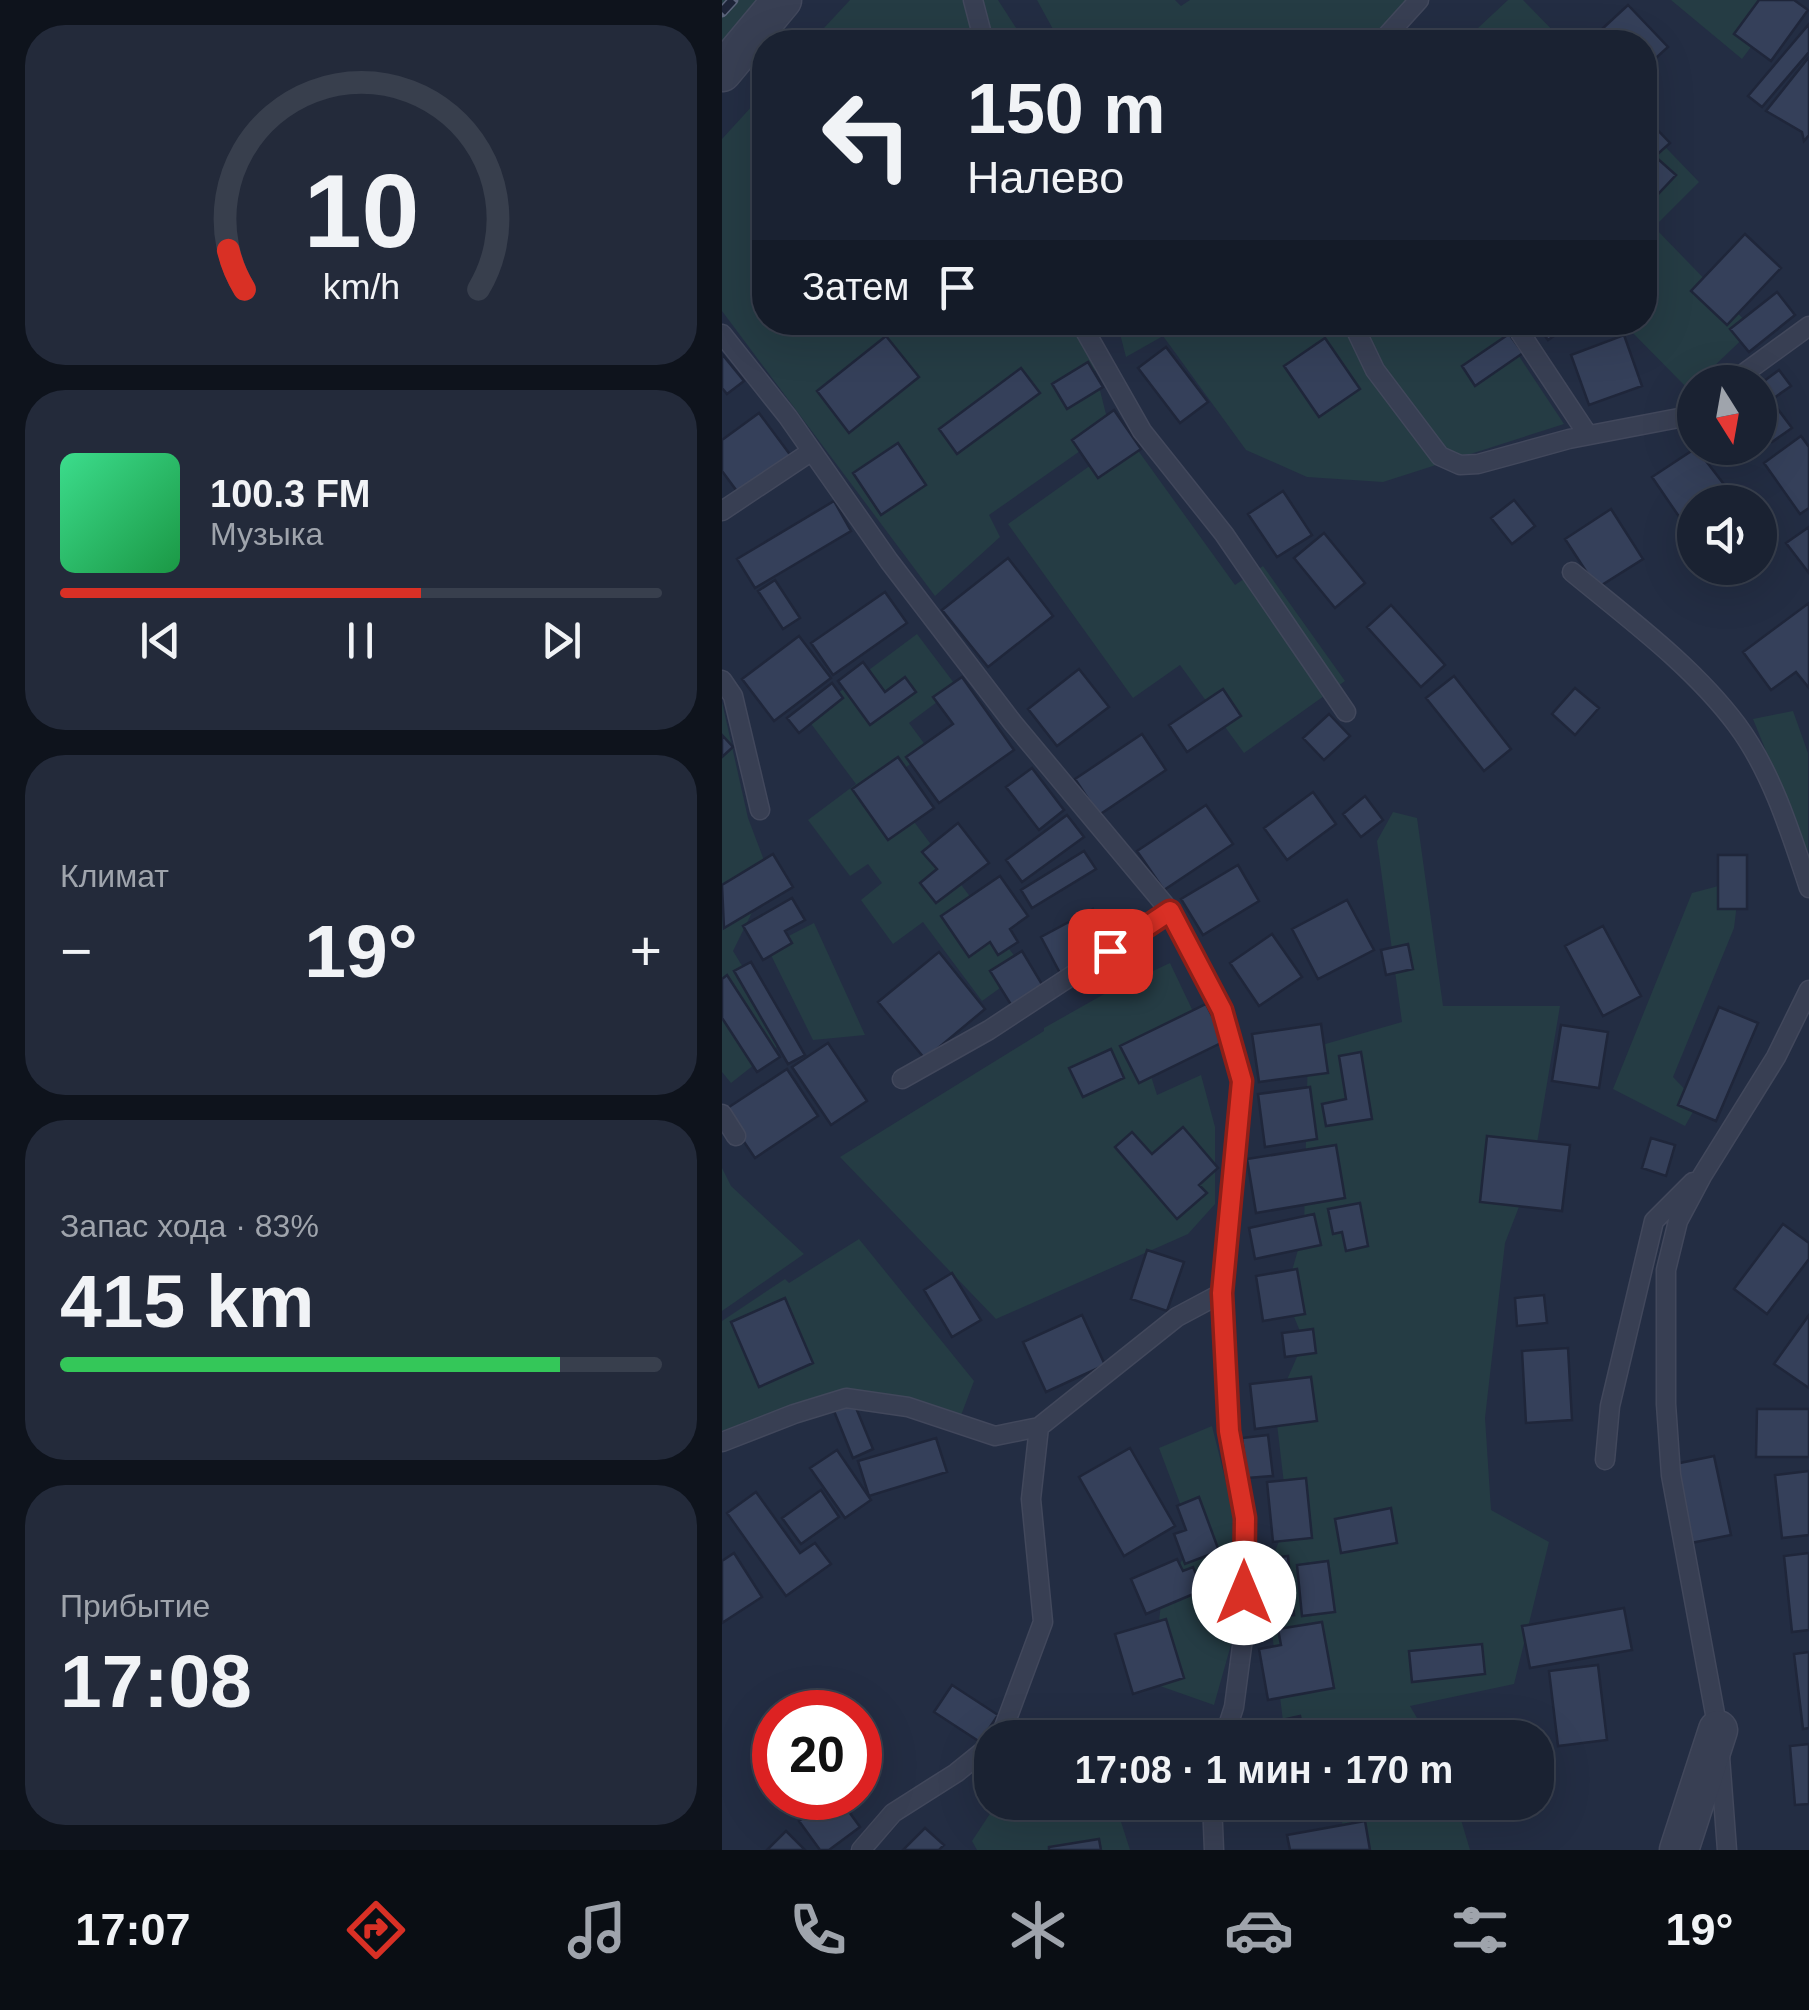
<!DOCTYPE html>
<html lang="ru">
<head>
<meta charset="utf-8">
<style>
  body { margin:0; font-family:Helvetica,sans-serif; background:#232a3a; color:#f1f3f6; height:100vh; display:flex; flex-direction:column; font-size:38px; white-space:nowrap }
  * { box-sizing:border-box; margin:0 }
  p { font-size:32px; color:#9fa4ac }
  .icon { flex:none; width:55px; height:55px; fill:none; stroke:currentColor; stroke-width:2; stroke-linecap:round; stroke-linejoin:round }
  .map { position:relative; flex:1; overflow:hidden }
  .sheet { display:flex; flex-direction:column; gap:25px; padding:25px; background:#0e131c; width:722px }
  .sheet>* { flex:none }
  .banner { position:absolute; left:30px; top:30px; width:905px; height:305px; border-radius:40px; box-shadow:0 10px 40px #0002,0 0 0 2px #383f4d; background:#1a2232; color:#f1f3f6; overflow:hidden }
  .needle { width:65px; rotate:169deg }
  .controls { position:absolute; left:955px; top:365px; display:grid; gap:20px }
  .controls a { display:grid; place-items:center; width:100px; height:100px; border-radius:50%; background:#1a2232; box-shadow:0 10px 40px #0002,0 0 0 2px #383f4d; font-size:50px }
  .speed { position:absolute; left:30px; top:1690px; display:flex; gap:20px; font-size:50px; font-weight:700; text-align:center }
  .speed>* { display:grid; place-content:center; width:130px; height:130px; border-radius:50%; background:#1a2232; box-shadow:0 10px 40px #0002,0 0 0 2px #383f4d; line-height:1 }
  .speed .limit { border:15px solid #d22; background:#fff; color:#111 }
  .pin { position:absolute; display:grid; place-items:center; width:85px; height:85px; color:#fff; margin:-42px; border-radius:20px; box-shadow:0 5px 15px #0006 }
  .me { position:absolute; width:110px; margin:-55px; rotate:0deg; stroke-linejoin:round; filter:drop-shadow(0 0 8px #0008) }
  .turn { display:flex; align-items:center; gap:35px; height:210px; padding:0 50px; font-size:45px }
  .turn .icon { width:130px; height:130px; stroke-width:2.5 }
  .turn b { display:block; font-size:70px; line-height:85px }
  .then { display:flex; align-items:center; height:95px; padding:0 50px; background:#0003; gap:20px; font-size:38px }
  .big { font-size:75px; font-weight:800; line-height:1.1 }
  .sheet .card { flex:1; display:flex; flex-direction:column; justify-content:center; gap:15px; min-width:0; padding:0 35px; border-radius:40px; background:#232a3a }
  .sheet .dial { align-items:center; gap:0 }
  .dial svg { height:260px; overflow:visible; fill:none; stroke:#383f4d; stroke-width:7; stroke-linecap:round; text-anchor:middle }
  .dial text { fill:#f1f3f6; stroke:none }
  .song { display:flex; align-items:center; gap:30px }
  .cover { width:120px; height:120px; border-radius:15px; background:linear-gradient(135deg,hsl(150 70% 55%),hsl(140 70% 35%)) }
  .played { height:10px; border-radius:5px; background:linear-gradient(90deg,#d93025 60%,#383f4d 60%) }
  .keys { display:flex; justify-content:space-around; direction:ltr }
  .heat { display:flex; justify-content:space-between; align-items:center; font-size:55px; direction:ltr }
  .charge { height:15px; border-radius:8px; background:linear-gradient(90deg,#34c759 83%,#383f4d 0) }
  .trip { position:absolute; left:252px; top:1720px; width:580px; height:100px; border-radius:40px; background:#1a2232; box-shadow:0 10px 40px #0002,0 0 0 2px #383f4d; font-weight:800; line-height:100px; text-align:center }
  .tab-bar { display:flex; height:160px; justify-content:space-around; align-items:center; background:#0a0e14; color:#9fa4ac }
  .tab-bar .icon { width:70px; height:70px }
  .tab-bar .active { color:#d93025 }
  .tab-bar b { font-size:45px; color:#f1f3f6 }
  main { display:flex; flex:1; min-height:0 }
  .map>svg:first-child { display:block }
  .green { fill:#253c44 }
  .building { fill:#35405a; stroke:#1f263a; stroke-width:2.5 }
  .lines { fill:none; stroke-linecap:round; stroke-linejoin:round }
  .service-casing { stroke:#42485c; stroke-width:21 }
  .minor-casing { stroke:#42485c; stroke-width:41 }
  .service { stroke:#383f53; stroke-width:18 }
  .minor { stroke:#383f53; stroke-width:38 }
  .rail-casing { stroke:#5a637a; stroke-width:11 }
  .rail { stroke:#1d2438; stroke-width:8; stroke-dasharray:22; stroke-linecap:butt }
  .route-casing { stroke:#8d1f18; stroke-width:25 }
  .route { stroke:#d93025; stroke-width:18 }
</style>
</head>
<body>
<main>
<section class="sheet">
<div class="card dial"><svg viewBox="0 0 100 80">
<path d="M14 69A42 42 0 1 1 86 69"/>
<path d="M14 69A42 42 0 0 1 9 57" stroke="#d93025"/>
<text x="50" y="56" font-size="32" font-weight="700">10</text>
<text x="50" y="72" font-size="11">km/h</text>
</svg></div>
<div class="card">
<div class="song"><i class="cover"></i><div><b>100.3 FM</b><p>Музыка</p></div></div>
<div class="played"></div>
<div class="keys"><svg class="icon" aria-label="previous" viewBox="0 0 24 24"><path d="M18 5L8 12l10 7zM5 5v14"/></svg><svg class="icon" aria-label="pause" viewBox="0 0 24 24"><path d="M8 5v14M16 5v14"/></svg><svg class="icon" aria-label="next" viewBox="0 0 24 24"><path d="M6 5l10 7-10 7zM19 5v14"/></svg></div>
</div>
<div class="card"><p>Климат</p>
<div class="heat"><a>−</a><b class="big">19°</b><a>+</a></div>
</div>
<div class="card"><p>Запас хода · 83%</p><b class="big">415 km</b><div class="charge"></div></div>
<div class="card"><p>Прибытие</p><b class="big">17:08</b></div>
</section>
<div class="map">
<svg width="1087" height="1850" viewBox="0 0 1087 1850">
  <rect width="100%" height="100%" fill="#232d43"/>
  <!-- green -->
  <path class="green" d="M0 0H39L0 43Z
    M128 0H276L303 42H89Z
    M315 0H453L459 6 468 0H706L665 42H338Z
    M786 0H801L842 42H741Z
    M949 0H1064L1020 59Z
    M42 93V322L361 323 388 430 267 515 278 537 213 596 0 311V139Z
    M923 126 977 182 932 227 1031 329 967 390 901 323 922 322Z
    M395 322 775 323 842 424 661 482 585 477 524 450 441 336 404 357Z
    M407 438 513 585 541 566 623 681 522 753 458 665 411 698 286 524Z
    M195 634 235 687 187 723 207 750 163 783 303 970 260 1001 201 922 171 944 139 900 160 883 146 864 128 876 86 820 134 784 84 717Z
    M0 702 26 818 48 876 11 951 65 1039 9 1083 0 1072Z
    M1071 711 1086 753V855L1031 719Z
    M671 812 695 818 721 1006H838L810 1173 783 1243 763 1418 769 1510 827 1542 792 1684 688 1706 706 1737H563L543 1577 566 1518 553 1407 582 1341 563 1295 582 1229 586 1049 680 1022 655 841Z
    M1004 884 1016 895 1012 928 951 1077 976 1103 963 1126 891 1089 970 893Z
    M92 923 143 1035 91 1040 45 947Z
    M448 963 477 1024 420 1048 435 1095 479 1075 493 1127V1204L466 1234 274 1319 118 1157 322 1031V1028L384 993Z
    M0 1168 9 1186 82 1254 0 1311Z
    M137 1239 252 1381 238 1418 123 1390 84 1400 0 1431V1321L63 1279 67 1283Z
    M490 1426 513 1518 512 1634 492 1705 438 1686 431 1677 440 1594 472 1540 437 1448Z
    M275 1803H393L408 1850H255L250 1841Z
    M616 1803H734L748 1850H626Z"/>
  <!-- building -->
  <path class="building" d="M1037 0H1072L1086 10 1049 61 1012 34Z
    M906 5 946 47 922 69V42H866Z
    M1087 24V52L1040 107 1026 96Z
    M1087 57V135L1082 141 1080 132 1044 111Z
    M922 116 948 143 928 161 922 155Z
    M936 159 954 175 922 209V174Z
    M1023 234 1059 268 1005 325 969 291Z
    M1055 292 1073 315 1027 352 1008 329Z
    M813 322H852L826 340Z
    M787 334 801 353 753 386 740 366Z
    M902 335 920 386 867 405 849 355Z
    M164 336 197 377 127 433 95 391Z
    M603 338 638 389 597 417 562 366Z
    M444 347 486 402 458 423 416 368Z
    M0 354 22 381 5 394 0 388Z
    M366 362 381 387 345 409 330 384Z
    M299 368 318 393 235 454 217 429Z
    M1057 370 1069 386 1049 400 1070 428 1050 442 1038 424V384Z
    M392 410 419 449 376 478 350 440Z
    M37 413 72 460 20 498 0 471V440Z
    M1079 436 1087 447V508L1078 514 1042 463Z
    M176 443 204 485 159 515 131 473Z
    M974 448 1004 487 981 502H972V508L958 518 930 477Z
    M561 491 590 535 555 557 526 514Z
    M792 500 813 526 790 544 769 518Z
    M112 501 129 531 33 588 15 559Z
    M889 509 921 559 875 588 843 539Z
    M1087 527V573L1064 543Z
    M602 533 643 583 613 608 572 558Z
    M286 558 331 616 266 667 220 610Z
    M53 580 78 618 61 629 36 591Z
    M163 592 185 623 111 675 89 643Z
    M1087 603V688L1074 672 1049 690 1021 652Z
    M669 605 723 665 699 687 645 627Z
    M77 636 109 678 52 721 20 679Z
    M141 662 163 692 183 677 194 692 148 725 116 681Z
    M357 669 387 707 335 746 306 709Z
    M732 676 789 749 762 771 704 698Z
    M240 677 292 750 217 803 184 757 231 724 211 697Z
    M110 683 121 698 77 733 65 718Z
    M853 688 877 708 853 735 830 714Z
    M501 689 519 716 465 752 447 725Z
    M607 714 628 736 602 760 581 738Z
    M420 734 444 770 377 815 353 779Z
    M0 735 11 747 0 757Z
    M176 757 212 808 166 840 130 789Z
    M310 768 342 810 317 830 284 787Z
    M591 792 614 824 565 860 542 828Z
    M643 796 661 820 639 837 621 814Z
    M484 805 511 844 442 890 415 851Z
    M345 815 362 837 300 882 284 860Z
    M236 823 267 863 214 903 198 883 215 869 200 852Z
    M362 851 374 869 310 908 299 890Z
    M51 854 71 887 2 928 0 885Z
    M996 855H1025V909H996Z
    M516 865 537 901 481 935 459 899Z
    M278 876 306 916 288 929 296 942 276 955 268 942 247 957 219 916Z
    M70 898 83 920 63 931 70 943 41 960 21 926Z
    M625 900 652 950 596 979 570 929Z
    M371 909 390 944 338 973 319 937Z
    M881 926 919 996 881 1016 843 946Z
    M550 934 580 977 537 1006 508 963Z
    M686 944 691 969 664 975 659 950Z
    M300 951 324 991 293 1011 268 971Z
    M217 952 263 1009 203 1059 156 1002Z
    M29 962 83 1055 66 1064 12 971Z
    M5 975 58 1057 35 1072 0 1018V979Z
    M484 1004 503 1041 417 1083 398 1046Z
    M997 1007 1036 1023 994 1121 956 1105Z
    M599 1024 606 1073 537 1082 530 1034Z
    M839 1025 886 1032 877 1088 830 1081Z
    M106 1043 145 1101 109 1125 70 1067Z
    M389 1049 402 1078 361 1097 347 1068Z
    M639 1052 650 1119 604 1126 600 1104 624 1099 617 1056Z
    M65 1069 96 1116 33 1158 1 1111Z
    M588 1087 595 1139 543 1147 536 1094Z
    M461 1127 496 1168 477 1185 485 1193 455 1219 393 1147 410 1132 430 1154Z
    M765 1136 848 1145 840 1211 758 1202Z
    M929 1138 953 1145 944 1176 920 1168Z
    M614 1145 623 1198 534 1213 525 1159Z
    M638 1203 646 1246 624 1251 620 1232 611 1234 606 1209Z
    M592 1214 599 1245 533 1259 527 1228Z
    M1061 1224 1087 1243V1259L1045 1314 1012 1289Z
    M425 1250 462 1262 445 1311 409 1299Z
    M575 1269 583 1314 541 1321 534 1276Z
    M230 1273 259 1320 230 1337 202 1290Z
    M822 1295 825 1323 795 1326 793 1298Z
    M63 1298 91 1363 37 1387 9 1322Z
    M360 1315 383 1365 324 1392 301 1342Z
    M1087 1315V1388L1052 1364Z
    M591 1329 594 1353 563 1357 560 1333Z
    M846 1348 850 1420 804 1423 800 1351Z
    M589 1377 595 1421 533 1429 528 1384Z
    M132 1403 151 1449 131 1458 112 1411Z
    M1035 1409H1087V1457H1034Z
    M546 1435 551 1476 525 1478 520 1438Z
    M214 1438 225 1472 147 1496 136 1461Z
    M408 1448 453 1526 402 1556 357 1477Z
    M115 1450 149 1500 123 1518 88 1468Z
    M992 1456 1009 1535 969 1543 953 1464Z
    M1087 1471V1535L1060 1538 1053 1475Z
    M584 1478 590 1538 551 1542 545 1482Z
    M99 1490 117 1517 79 1544 60 1518Z
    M34 1492 78 1553 93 1543 109 1564 64 1596 5 1513Z
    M477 1497 497 1551 463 1564 452 1534 464 1530 455 1506Z
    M669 1508 675 1543 619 1553 613 1519Z
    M12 1553 40 1597 0 1623V1561Z
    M1087 1553V1630L1070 1632 1062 1556Z
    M566 1556 572 1615 539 1618 533 1560Z
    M455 1559 461 1571 471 1567 481 1590 424 1614 409 1579Z
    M606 1561 613 1612 580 1616 575 1565Z
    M902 1608 910 1650 808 1668 800 1626Z
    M444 1619 462 1678 411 1694 393 1634Z
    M600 1622 612 1688 546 1700 537 1649 559 1645 556 1629Z
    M760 1644 763 1674 690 1682 687 1651Z
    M1087 1652V1728L1081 1729 1072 1654Z
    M876 1665 885 1740 836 1746 827 1671Z
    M230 1685 276 1715 258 1742 212 1712Z
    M578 1716 582 1738H534L532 1726Z
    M1087 1744V1804L1073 1805 1068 1746Z
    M108 1798H117L138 1827 107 1850H98L77 1821Z
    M643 1821 648 1850H568L565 1835Z
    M203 1828 222 1845 217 1850H181Z
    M64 1831 83 1850H45Z
    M377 1839 379 1850H327V1847Z"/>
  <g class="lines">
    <!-- service casing -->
    <g class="service-casing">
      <path id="service" d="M251 0 262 42
        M659 42 697 0
        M358 322 420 431 502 534 624 712
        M630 322 653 370 718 456 738 465 756 464 847 439 962 417 972 409
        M791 322 866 435
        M0 334 66 417 167 561 291 723 448 911 500 1010 520 1081 500 1293 507 1431 523 1518 522 1631 512 1707 502 1738
        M1010 382 1087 326
        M0 511 90 451
        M850 572C907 619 971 666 1015 725 1050 772 1069 834 1087 888
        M0 680 11 696 38 810
        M180 1079 267 1030 448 911
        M0 1114 14 1136
        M0 1442 72 1414 124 1398 186 1407 273 1436 317 1427
        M883 1460 888 1406 932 1221 971 1182
        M278 1738 321 1622 309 1499 317 1427 455 1317 500 1293
        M490 1802 492 1850
        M139 1850 171 1813 234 1773 270 1744
        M1005 1850 996 1730 949 1475 944 1404V1270L956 1221 980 1176 1054 1057 1087 990"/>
    </g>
    <!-- minor casing -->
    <g class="minor-casing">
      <path id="minor" d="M0 72 60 0
        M957 1850 996 1730"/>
    </g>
    <!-- service -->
    <use href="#service" class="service"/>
    <!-- minor -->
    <use href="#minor" class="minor"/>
    <!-- rail casing -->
    <g class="rail-casing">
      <path id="rail" d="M0 12 11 0"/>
    </g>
    <!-- rail -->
    <use href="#rail" class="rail"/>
  </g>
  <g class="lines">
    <!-- route casing -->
    <g class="route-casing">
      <path id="route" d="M388 951 448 911 500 1010 520 1081 500 1293 507 1431 523 1518 522 1593"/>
    </g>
    <!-- route -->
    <use href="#route" class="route"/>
  </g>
</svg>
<div class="controls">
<a><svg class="needle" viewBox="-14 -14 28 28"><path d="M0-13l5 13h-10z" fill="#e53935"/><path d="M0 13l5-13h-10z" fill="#9fa4ac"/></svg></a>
<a><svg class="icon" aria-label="sound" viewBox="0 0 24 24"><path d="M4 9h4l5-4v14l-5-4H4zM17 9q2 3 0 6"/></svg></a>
</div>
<div class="speed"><div class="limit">20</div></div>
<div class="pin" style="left:388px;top:951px;background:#d93025"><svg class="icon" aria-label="arrive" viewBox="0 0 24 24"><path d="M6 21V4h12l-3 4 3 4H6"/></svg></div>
<svg class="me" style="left:522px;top:1593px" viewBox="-20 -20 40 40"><circle r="19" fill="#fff"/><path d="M0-13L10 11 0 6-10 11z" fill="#d93025"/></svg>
<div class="trip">17:08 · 1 мин · 170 m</div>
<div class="banner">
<div class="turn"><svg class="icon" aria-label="left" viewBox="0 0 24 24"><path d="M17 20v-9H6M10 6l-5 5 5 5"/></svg><div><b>150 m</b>Налево</div></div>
<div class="then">Затем<svg class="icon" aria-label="arrive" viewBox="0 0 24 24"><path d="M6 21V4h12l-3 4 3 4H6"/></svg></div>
</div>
</div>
</main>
<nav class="tab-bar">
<b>17:07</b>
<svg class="icon active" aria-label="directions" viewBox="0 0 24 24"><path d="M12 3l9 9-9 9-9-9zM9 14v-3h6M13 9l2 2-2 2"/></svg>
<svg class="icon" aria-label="music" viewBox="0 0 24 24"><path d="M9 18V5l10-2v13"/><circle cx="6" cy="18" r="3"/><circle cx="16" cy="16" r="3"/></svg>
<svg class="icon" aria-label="phone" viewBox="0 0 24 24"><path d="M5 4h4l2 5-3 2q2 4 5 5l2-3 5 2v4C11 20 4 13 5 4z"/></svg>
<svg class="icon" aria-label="climate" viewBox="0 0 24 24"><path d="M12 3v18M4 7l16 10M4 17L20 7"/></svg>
<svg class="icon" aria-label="car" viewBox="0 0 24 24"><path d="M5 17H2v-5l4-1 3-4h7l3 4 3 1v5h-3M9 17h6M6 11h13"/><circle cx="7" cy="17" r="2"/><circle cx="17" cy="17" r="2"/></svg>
<svg class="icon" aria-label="filters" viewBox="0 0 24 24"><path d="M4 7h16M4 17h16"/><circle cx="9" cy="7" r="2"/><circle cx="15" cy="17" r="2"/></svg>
<b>19°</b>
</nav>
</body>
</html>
